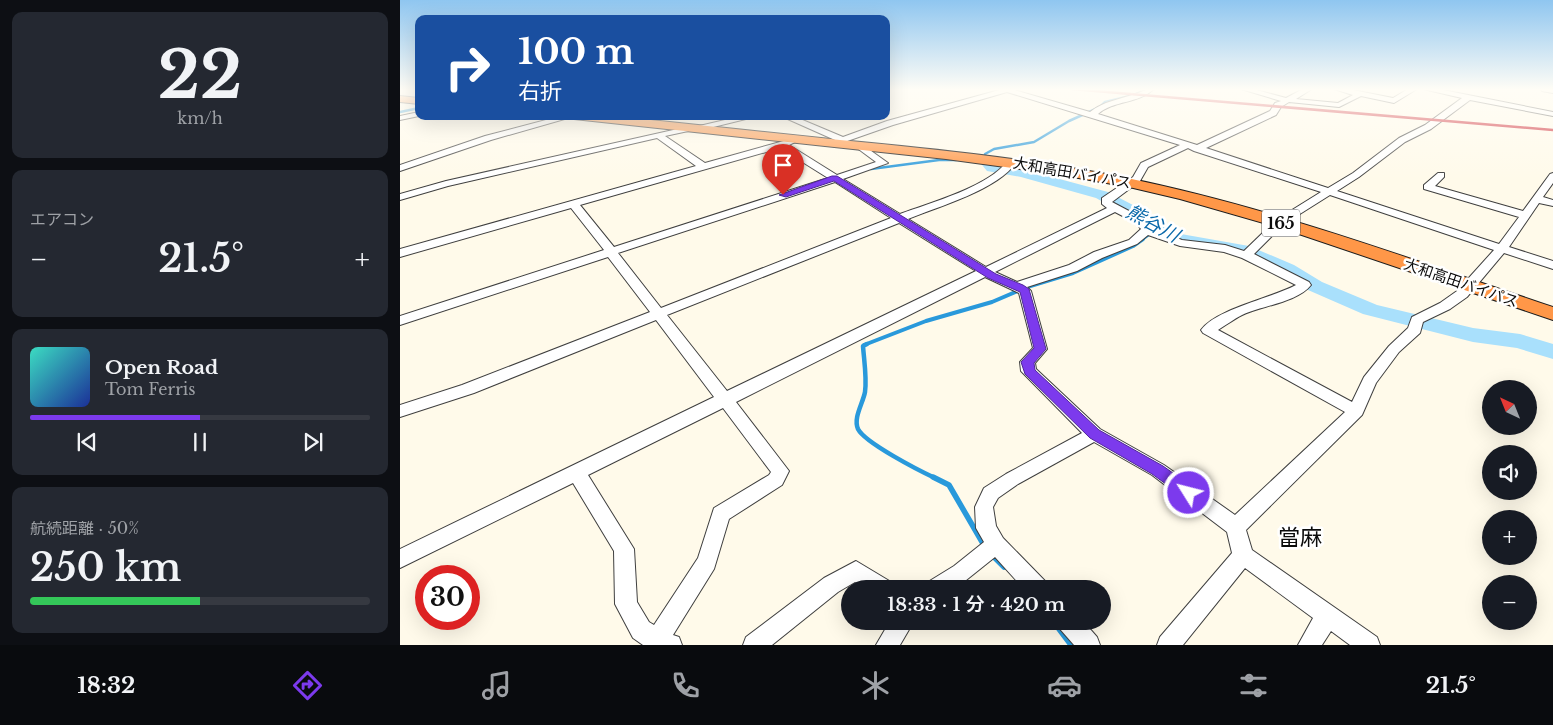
<!DOCTYPE html>
<html lang="ja">
<head>
<meta charset="utf-8">
<style>
  body { margin:0; font-family:"Libre Baskerville","Noto Sans JP",serif; background:#242831; color:#f1f3f6; height:100vh; display:flex; flex-direction:column; font-size:19px; white-space:nowrap }
  * { box-sizing:border-box; margin:0 }
  p { font-size:16px; color:#9ea1a6 }
  .icon { flex:none; width:28px; height:28px; fill:none; stroke:currentColor; stroke-width:2; stroke-linecap:round; stroke-linejoin:round }
  .map { position:relative; flex:1; overflow:hidden }
  .side { display:flex; flex-direction:column; gap:12px; padding:12px; background:#0d0f14; width:400px }
  .side>* { flex:none }
  .guide { position:absolute; left:15px; top:15px; width:475px; height:105px; border-radius:10px; box-shadow:0 5px 20px #0002; background:#1a4fa0; color:#fff; overflow:hidden }
  .needle { width:32px; rotate:317deg }
  .controls { position:absolute; left:1082px; top:380px; display:grid; gap:10px }
  .controls a { display:grid; place-items:center; width:55px; height:55px; border-radius:50%; background:#171b24; box-shadow:0 5px 20px #0002; font-size:25px }
  .speed { position:absolute; left:15px; top:565px; display:flex; gap:10px; font-size:25px; font-weight:700; text-align:center }
  .speed>* { display:grid; place-content:center; width:65px; height:65px; border-radius:50%; background:#171b24; box-shadow:0 5px 20px #0002; line-height:1 }
  .speed .limit { border:8px solid #d22; background:#fff; color:#111 }
  .pin { position:absolute; display:grid; place-items:center; width:42px; height:42px; color:#fff; margin:-51px -21px; border-radius:50% 50% 50% 0; rotate:-45deg; box-shadow:0 0 5px #0007 }
  .pin .icon { rotate:45deg }
  .me { position:absolute; width:55px; margin:-28px; rotate:306deg; stroke-linejoin:round; filter:drop-shadow(0 0 4px #0008) }
  .turn { display:flex; align-items:center; gap:18px; height:105px; padding:0 20px; font-size:22px }
  .turn .icon { width:65px; height:65px; stroke-width:2.5 }
  .turn b { display:block; font-size:35px; line-height:42px }
  .big { font-size:38px; font-weight:600; line-height:1.1 }
  .side .tile { flex:1; display:flex; flex-direction:column; justify-content:center; gap:8px; min-width:0; padding:0 18px; border-radius:10px; background:#242831 }
  .side .dial { align-items:center; gap:0 }
  .dial b { font-size:65px; line-height:1 }
  .song { display:flex; align-items:center; gap:15px }
  .cover { width:60px; height:60px; border-radius:8px; background:linear-gradient(135deg,hsl(170 70% 55%),hsl(230 70% 35%)) }
  .played { height:5px; border-radius:2px; background:linear-gradient(90deg,#7c3aed 50%,#363941 50%) }
  .keys { display:flex; justify-content:space-around; direction:ltr }
  .heat { display:flex; justify-content:space-between; align-items:center; font-size:28px; direction:ltr }
  .charge { height:8px; border-radius:4px; background:linear-gradient(90deg,#34c759 50%,#363941 0) }
  .trip { position:absolute; left:441px; top:580px; width:270px; height:50px; border-radius:25px; background:#171b24; box-shadow:0 5px 20px #0002; font-weight:600; line-height:50px; text-align:center }
  .tabs { display:flex; height:80px; justify-content:space-around; align-items:center; background:#090b0e; color:#9ea1a6 }
  .tabs .icon { width:35px; height:35px }
  .tabs .current { color:#7c3aed }
  .tabs b { font-size:22px; color:#f1f3f6 }
  main { display:flex; flex:1; min-height:0 }
  .map>svg:first-child { display:block }
  .lines { fill:none; stroke-linecap:round; stroke-linejoin:round }
  .stream-far3 { stroke:#2999db; stroke-width:2.5 }
  .stream-far2 { stroke:#2999db; stroke-width:4 }
  .stream-far1 { stroke:#2999db; stroke-width:4.5 }
  .stream { stroke:#2999db; stroke-width:5.5 }
  .river { fill:#a9e0fc; fill-rule:evenodd }
  .minor-casing { stroke:#3f3f3f; stroke-width:2 }
  .highway-casing { stroke:#1d1d1d; stroke-width:2 }
  .minor { fill:#fff; fill-rule:evenodd }
  .highway { fill:#ff9748; fill-rule:evenodd }
  .rail { stroke:#c91624; stroke-width:2.5 }
  .route { fill:#7c3aed; stroke:#51269a }
  .labels { text-anchor:middle; stroke-width:5; stroke-linejoin:round; paint-order:stroke }
  .far-street-label { font-size:15px; fill:#0c0c0c; stroke:#fff }
  .shield { fill:#fff; stroke:#555; stroke-width:1 }
  .shield-label { font-size:16px; font-weight:bold; fill:#0c0c0c }
  .water-label { font-size:19px; font-style:italic; fill:#0968a9; stroke:#fff }
  .near-neighbourhood-label { font-size:22px; fill:#0c0c0c; stroke:#fff }
</style>
</head>
<body>
<main>
<section class="side">
<div class="tile dial"><b>22</b><p>km/h</p></div>
<div class="tile"><p>エアコン</p>
<div class="heat"><a>−</a><b class="big">21.5°</b><a>+</a></div>
</div>
<div class="tile">
<div class="song"><i class="cover"></i><div><b>Open Road</b><p>Tom Ferris</p></div></div>
<div class="played"></div>
<div class="keys"><svg class="icon" aria-label="previous" viewBox="0 0 24 24"><path d="M18 5L8 12l10 7zM5 5v14"/></svg><svg class="icon" aria-label="pause" viewBox="0 0 24 24"><path d="M8 5v14M16 5v14"/></svg><svg class="icon" aria-label="next" viewBox="0 0 24 24"><path d="M6 5l10 7-10 7zM19 5v14"/></svg></div>
</div>
<div class="tile"><p>航続距離 · 50%</p><b class="big">250 km</b><div class="charge"></div></div>
</section>
<div class="map">
<svg width="1153" height="645" viewBox="0 0 1153 645">
  <rect width="100%" height="100%" fill="#fffaea"/>
  <g class="lines">
    <!-- stream-far3 -->
    <path class="stream-far3" d="M0 112 19 108
      M585 159V154L594 149 634 142 669 121 700 107 705 102 734 95 746 89
      M471 169 539 160H556
      M742 240 757 229"/>
    <!-- stream-far2 -->
    <path class="stream-far2" d="M464 345 526 321 592 302 627 287 673 273 733 246 743 239"/>
    <!-- stream-far1 -->
    <path class="stream-far1" d="M467 344 463 346C464 360 467 378 465 392 463 403 453 418 458 429 465 443 520 471 535 478"/>
    <!-- stream -->
    <path class="stream" d="M533 477 549 485 585 547
      M591 554 604 567
      M653 621 671 645"/>
    <!-- river -->
    <path class="river" d="M585 156 590 157 597 164 622 169 708 192 754 216 763 225 781 234 849 246 894 265 922 282 977 305 1073 328 1120 334 1153 344V359L1117 348 1073 342 963 314 908 290 880 273 838 255 770 242 751 233 742 224 696 198 621 177 587 171 578 160 580 157Z"/>
    <!-- minor casing -->
    <g class="minor-casing">
      <path id="minor" d="M603 89H611L690 112C704 101 718 100 735 94 742 92 746 89 754 89 738 104 714 100 698 114L797 145 870 111 875 103 881 101 841 89H853L886 98 903 89H912L896 99 938 103 953 95 934 89H948L993 98 1008 89H1017L994 103 961 96 939 107 889 102 881 107 876 115 806 148 928 188 953 173 999 138 1025 125 1062 98 1023 89H1038L1153 112V116L1070 100 1031 129 1005 142 959 177 937 191 1099 244 1119 217 1024 189V185L1038 173H1044V177L1035 186 1123 211 1150 174 1153 173V183L1143 197 1153 200V206L1139 203 1109 247 1153 261V269L1104 253 1067 297 1050 309 1023 322 1020 333 999 352 976 383 962 415 846 530 852 550 977 637 980 645H950L931 631 922 645H898L913 618 845 568 783 645H757L760 637 832 553 827 532 752 475 694 442 618 484 598 498 593 507 596 526 603 538 646 582 649 589H624L595 557 555 589H525L528 582 554 566 584 542 576 528 575 507 584 488 606 474 682 433 621 371 620 362 633 348 619 293 585 277 336 402 389 471 382 485 329 519 314 569 273 635 279 637 282 645H243L233 638 215 604 214 551 173 483 0 568V549L314 397 256 320 74 393 0 417V405L62 385 250 312 208 257 0 325V316L204 250 171 208 0 257V249L296 166 257 138 48 186 0 200V194L46 181 291 126 295 127 342 116H358L297 131 293 130 265 136 305 163 391 139 395 142 389 145 437 175 476 162 453 145 460 143 488 163 443 179 500 214C530 203 591 186 608 160H614L616 162C600 189 537 207 508 219L586 267 707 208 702 204V198L733 177 741 163 780 145 607 92 493 125 433 146 429 143 435 140 381 116H393L443 137 487 121ZM380 148 428 178 214 247 180 205ZM788 148 794 151 921 192 876 220 844 251 825 245 782 240 751 228 744 219 712 202 740 181 748 167ZM435 182 491 218 261 308 218 253ZM930 195 1094 250 1057 291 1040 303 1012 317 1008 328 989 346 964 377 952 402 818 330C826 325 834 319 842 315 861 306 898 302 911 285L909 282 854 254 884 224ZM715 212 736 223 741 229 729 240 694 252 669 265 617 282 595 272ZM499 223 576 271 327 391 267 315ZM748 235 780 246 824 252 842 258 896 285C872 298 816 309 801 330L803 333 945 412 835 515 764 465 700 429 636 369 635 363 647 349 631 291 627 287 677 271 702 258 737 244ZM323 408 371 472 369 475 314 508 298 558 254 625 249 622 237 602 234 549 188 475Z
        M1141 89H1153V93L1142 91Z
        M19 112V116L0 120V116Z
        M161 116H175L91 140 0 171V165L85 136Z
        M456 561 491 582 494 589H465L455 582 438 592 372 645H343L346 637 424 578Z
        M490 621H514L500 645H476Z
        M657 621H683L697 637 700 645H674L660 629Z"/>
    </g>
    <!-- highway casing -->
    <g class="highway-casing">
      <path id="highway" d="M0 96 19 98V104L0 102Z
        M168 116H213C289 124 364 132 440 140 536 149 632 159 727 178 873 208 1013 260 1153 307V320L884 229 780 199 729 187 656 174 546 159 174 119Z"/>
    </g>
    <!-- minor -->
    <use href="#minor" class="minor"/>
    <!-- highway -->
    <use href="#highway" class="highway"/>
    <!-- rail -->
    <path class="rail" d="M672 89 1153 130"/>
  </g>
  <!-- sky -->
  <linearGradient id="sky" x2="0" y2="1"><stop stop-color="#8fc6f0"/><stop offset="0.5" stop-color="#fffdf6"/><stop offset="1" stop-color="#fffdf6" stop-opacity="0"/></linearGradient>
  <rect width="1153" height="179" fill="url(#sky)"/>
  <!-- route -->
  <path class="route" d="M432 176H437L596 274 623 285 629 289 646 349 634 363 635 370 699 430 763 466 794 488 797 493 794 497 789 499 784 497 752 474 690 438 625 374 621 362 634 348 620 292 588 278 434 181 386 197 379 195Z"/>
  <g class="labels">
    <!-- far-street labels -->
    <g class="far-street-label">
      <text transform="translate(672 173) rotate(10)" y="5">大和高田バイパス</text>
      <text transform="translate(1061 283) rotate(19)" y="5">大和高田バイパス</text>
    </g>
    <!-- shield labels -->
    <rect class="shield" x="862" y="209.5" width="38" height="27" rx="4"/>
    <g class="shield-label">
      <text x="881" y="229">165</text>
    </g>
    <!-- water labels -->
    <g class="water-label">
      <text transform="translate(753 223) rotate(28)" y="7">熊谷川</text>
    </g>
    <!-- near-neighbourhood labels -->
    <g class="near-neighbourhood-label">
      <text x="900" y="545">當麻</text>
    </g>
  </g>
</svg>
<div class="controls">
<a><svg class="needle" viewBox="-14 -14 28 28"><path d="M0-13l5 13h-10z" fill="#e53935"/><path d="M0 13l5-13h-10z" fill="#9ea1a6"/></svg></a>
<a><svg class="icon" aria-label="sound" viewBox="0 0 24 24"><path d="M4 9h4l5-4v14l-5-4H4zM17 9q2 3 0 6"/></svg></a>
<a>+</a>
<a>−</a>
</div>
<div class="speed"><div class="limit">30</div></div>
<div class="pin" style="left:383px;top:195px;background:#d93025"><svg class="icon" aria-label="arrive" viewBox="0 0 24 24"><path d="M6 21V4h12l-3 4 3 4H6"/></svg></div>
<svg class="me" style="left:789px;top:493px" viewBox="-20 -20 40 40"><circle r="17" fill="#7c3aed" stroke="#fff" stroke-width="3"/><path d="M0-11L8 9 0 5-8 9z" fill="#fff"/></svg>
<div class="trip">18:33 · 1 分 · 420 m</div>
<div class="guide">
<div class="turn"><svg class="icon" aria-label="right" viewBox="0 0 24 24"><path d="M7 20v-9h11M14 6l5 5-5 5"/></svg><div><b>100 m</b>右折</div></div>
</div>
</div>
</main>
<nav class="tabs">
<b>18:32</b>
<svg class="icon current" aria-label="directions" viewBox="0 0 24 24"><path d="M12 3l9 9-9 9-9-9zM9 14v-3h6M13 9l2 2-2 2"/></svg>
<svg class="icon" aria-label="music" viewBox="0 0 24 24"><path d="M9 18V5l10-2v13"/><circle cx="6" cy="18" r="3"/><circle cx="16" cy="16" r="3"/></svg>
<svg class="icon" aria-label="phone" viewBox="0 0 24 24"><path d="M5 4h4l2 5-3 2q2 4 5 5l2-3 5 2v4C11 20 4 13 5 4z"/></svg>
<svg class="icon" aria-label="climate" viewBox="0 0 24 24"><path d="M12 3v18M4 7l16 10M4 17L20 7"/></svg>
<svg class="icon" aria-label="car" viewBox="0 0 24 24"><path d="M5 17H2v-5l4-1 3-4h7l3 4 3 1v5h-3M9 17h6M6 11h13"/><circle cx="7" cy="17" r="2"/><circle cx="17" cy="17" r="2"/></svg>
<svg class="icon" aria-label="filters" viewBox="0 0 24 24"><path d="M4 7h16M4 17h16"/><circle cx="9" cy="7" r="2"/><circle cx="15" cy="17" r="2"/></svg>
<b>21.5°</b>
</nav>
</body>
</html>
